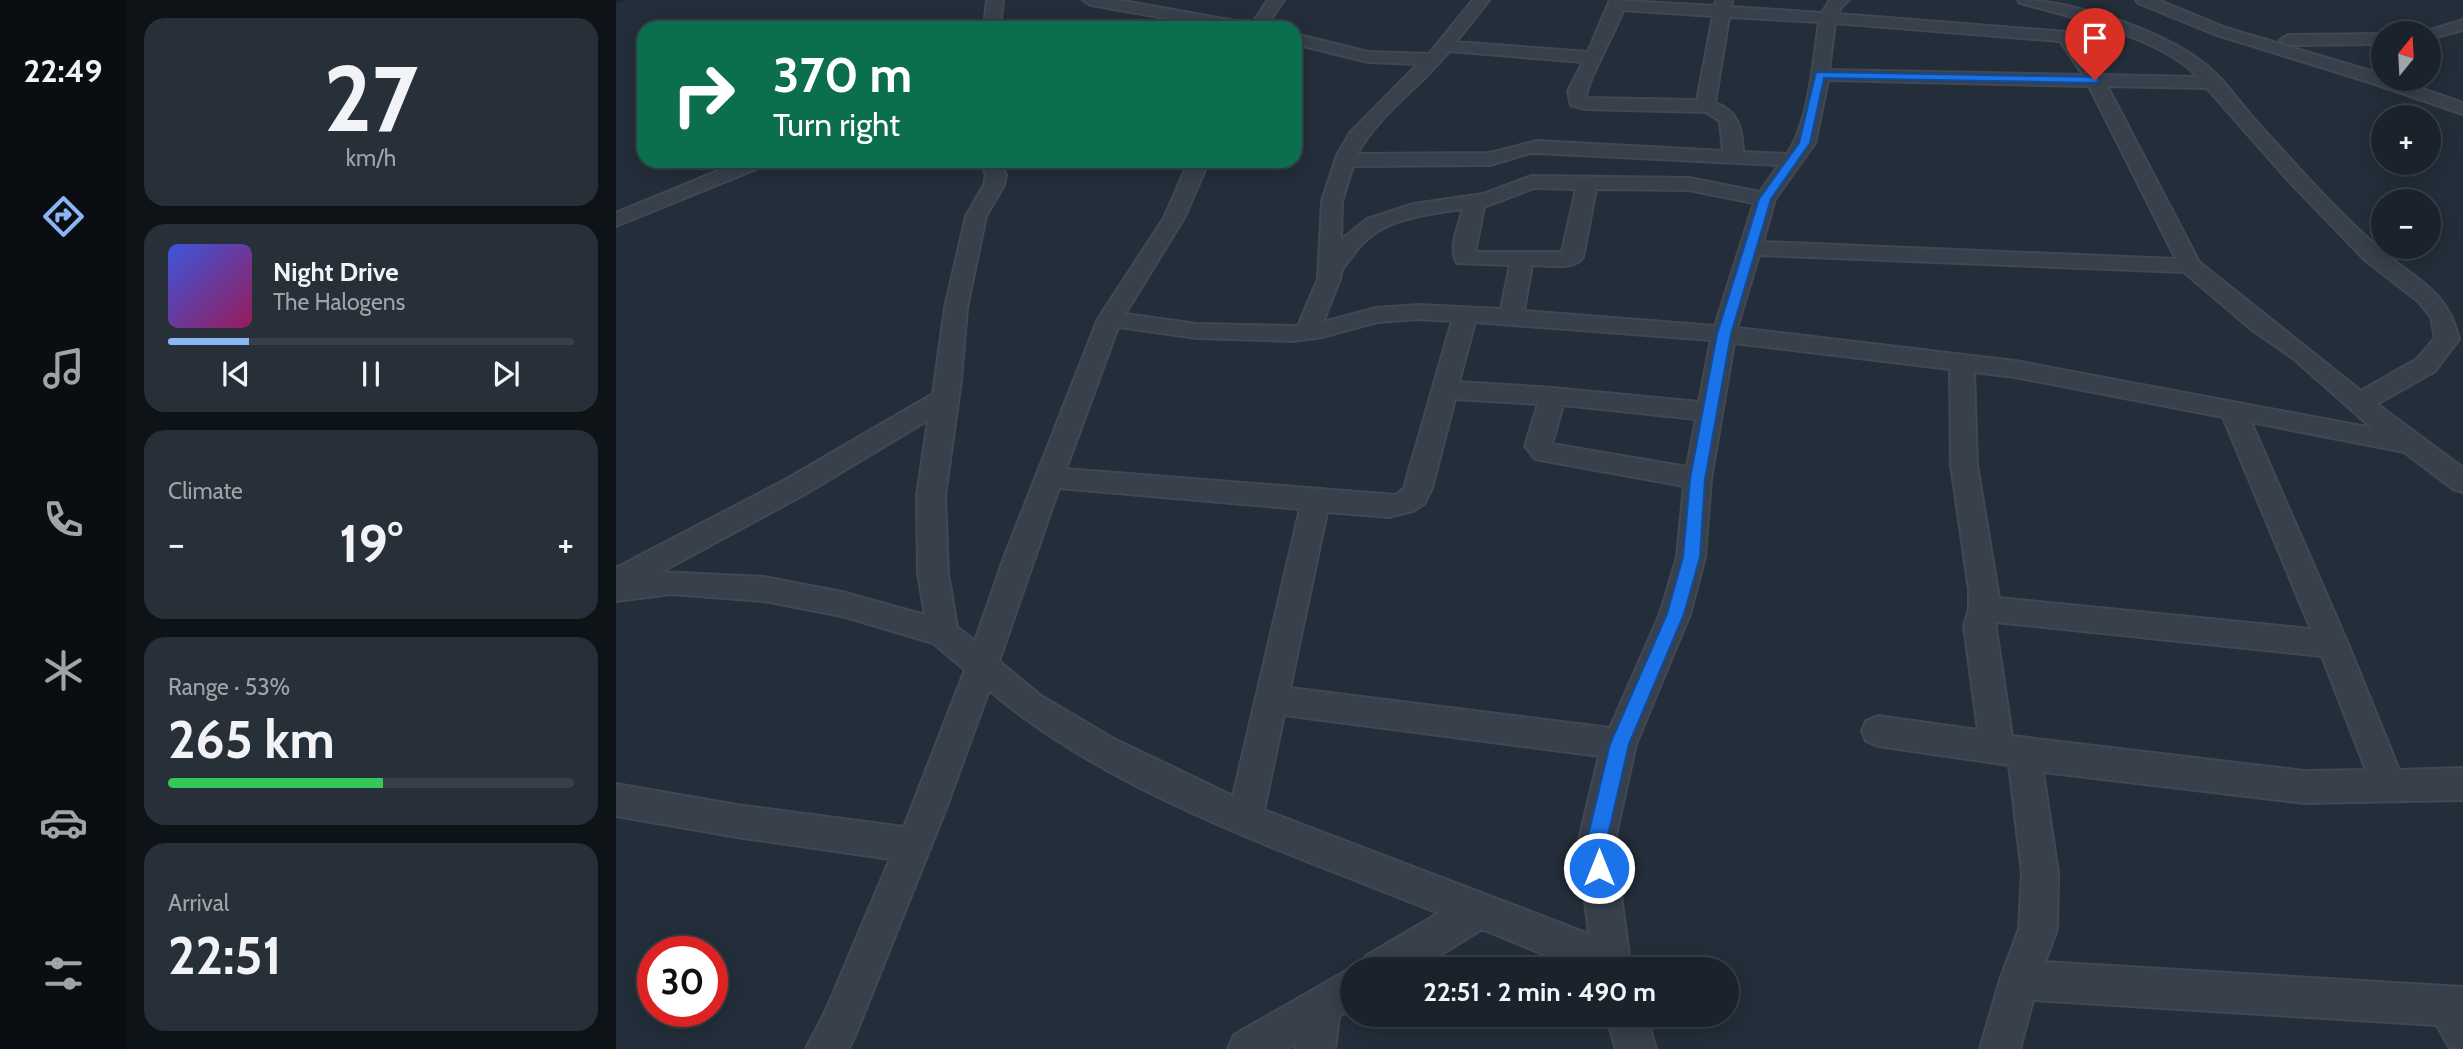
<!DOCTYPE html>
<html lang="en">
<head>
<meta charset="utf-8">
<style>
  body { margin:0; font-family:Cabin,sans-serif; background:#272f38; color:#f1f3f6; height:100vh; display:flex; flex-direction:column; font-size:26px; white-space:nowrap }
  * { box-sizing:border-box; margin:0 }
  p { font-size:23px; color:#9fa4a9 }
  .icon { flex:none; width:38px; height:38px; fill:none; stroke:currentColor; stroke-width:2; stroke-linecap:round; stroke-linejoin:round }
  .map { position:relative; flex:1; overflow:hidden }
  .drawer { display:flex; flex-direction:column; gap:18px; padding:18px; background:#0e1318; width:490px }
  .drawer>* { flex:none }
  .guide { position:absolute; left:21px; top:21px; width:665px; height:147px; border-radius:21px; box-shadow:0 4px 18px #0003,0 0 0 2px #383f48; background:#0b6e4f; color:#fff; overflow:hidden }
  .needle { width:46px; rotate:18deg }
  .controls { position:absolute; left:1755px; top:21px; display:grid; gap:14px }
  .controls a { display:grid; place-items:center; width:70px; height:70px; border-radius:50%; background:#1a222c; box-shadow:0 4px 18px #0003,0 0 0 2px #383f48; font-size:35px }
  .speed { position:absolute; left:21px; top:936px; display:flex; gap:14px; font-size:35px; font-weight:700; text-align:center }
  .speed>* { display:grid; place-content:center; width:91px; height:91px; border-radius:50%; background:#1a222c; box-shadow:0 4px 18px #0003,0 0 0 2px #383f48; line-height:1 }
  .speed .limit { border:10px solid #d22; background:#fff; color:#111 }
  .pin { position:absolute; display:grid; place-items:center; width:60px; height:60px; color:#fff; margin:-72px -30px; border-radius:50% 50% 50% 0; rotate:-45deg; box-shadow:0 0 7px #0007 }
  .pin .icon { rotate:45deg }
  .me { position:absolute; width:77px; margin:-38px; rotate:0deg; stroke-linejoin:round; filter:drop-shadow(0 0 5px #0008) }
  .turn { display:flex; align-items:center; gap:24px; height:147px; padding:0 21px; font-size:32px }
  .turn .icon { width:91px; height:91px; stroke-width:2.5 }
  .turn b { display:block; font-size:49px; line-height:60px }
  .big { font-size:52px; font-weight:700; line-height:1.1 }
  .drawer .card { flex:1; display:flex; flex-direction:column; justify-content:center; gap:10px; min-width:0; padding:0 24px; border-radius:21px; background:#272f38 }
  .drawer .dial { align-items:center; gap:0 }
  .dial b { font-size:91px; line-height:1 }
  .song { display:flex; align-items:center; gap:21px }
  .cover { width:84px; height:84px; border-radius:10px; background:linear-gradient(135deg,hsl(230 70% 55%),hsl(330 70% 35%)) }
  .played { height:7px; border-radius:4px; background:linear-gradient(90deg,#8ab7f4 20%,#383f48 20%) }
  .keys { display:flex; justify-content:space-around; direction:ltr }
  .heat { display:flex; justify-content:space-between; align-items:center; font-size:38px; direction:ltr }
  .charge { height:10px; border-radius:5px; background:linear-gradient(90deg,#34c759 53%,#383f48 0) }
  .trip { position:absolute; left:724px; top:957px; width:399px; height:70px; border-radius:35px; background:#1a222c; box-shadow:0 4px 18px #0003,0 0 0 2px #383f48; font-weight:700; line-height:70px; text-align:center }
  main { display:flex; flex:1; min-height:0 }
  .dock { display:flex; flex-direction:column; width:126px; justify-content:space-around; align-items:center; background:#0a0e12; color:#9fa4a9 }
  .dock .icon { width:49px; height:49px }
  .dock .on { color:#8ab7f4 }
  .dock b { font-size:32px; color:#f1f3f6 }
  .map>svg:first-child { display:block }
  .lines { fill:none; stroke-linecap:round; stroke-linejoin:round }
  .stream { stroke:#172637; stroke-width:5 }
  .minor-casing { stroke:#404953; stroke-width:4 }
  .minor { fill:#37404b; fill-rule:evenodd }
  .route { fill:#1a73e8; stroke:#114b97; stroke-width:2 }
</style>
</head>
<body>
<main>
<nav class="dock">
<b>22:49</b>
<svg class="icon on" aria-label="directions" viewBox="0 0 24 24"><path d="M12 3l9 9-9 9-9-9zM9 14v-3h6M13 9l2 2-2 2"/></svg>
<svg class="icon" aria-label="music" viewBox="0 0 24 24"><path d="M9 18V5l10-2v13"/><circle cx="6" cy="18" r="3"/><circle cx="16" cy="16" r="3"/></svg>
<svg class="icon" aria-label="phone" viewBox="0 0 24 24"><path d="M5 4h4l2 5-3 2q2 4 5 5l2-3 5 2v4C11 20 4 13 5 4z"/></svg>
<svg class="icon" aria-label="climate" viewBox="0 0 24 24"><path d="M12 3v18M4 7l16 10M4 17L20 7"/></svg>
<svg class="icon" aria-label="car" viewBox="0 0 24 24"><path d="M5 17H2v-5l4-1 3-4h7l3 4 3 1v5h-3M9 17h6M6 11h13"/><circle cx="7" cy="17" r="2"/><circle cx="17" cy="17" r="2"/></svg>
<svg class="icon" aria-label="filters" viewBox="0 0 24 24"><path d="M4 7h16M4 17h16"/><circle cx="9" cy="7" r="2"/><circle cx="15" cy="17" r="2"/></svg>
</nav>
<section class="drawer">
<div class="card dial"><b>27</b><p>km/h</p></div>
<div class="card">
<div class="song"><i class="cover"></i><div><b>Night Drive</b><p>The Halogens</p></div></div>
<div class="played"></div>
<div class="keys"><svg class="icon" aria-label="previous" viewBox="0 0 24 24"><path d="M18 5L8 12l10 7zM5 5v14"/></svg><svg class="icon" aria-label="pause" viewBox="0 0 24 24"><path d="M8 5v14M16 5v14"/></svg><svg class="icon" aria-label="next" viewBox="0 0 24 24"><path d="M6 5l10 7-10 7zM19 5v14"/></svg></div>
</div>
<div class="card"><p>Climate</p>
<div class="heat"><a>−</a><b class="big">19°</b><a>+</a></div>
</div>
<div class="card"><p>Range · 53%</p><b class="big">265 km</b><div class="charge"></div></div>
<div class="card"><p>Arrival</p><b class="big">22:51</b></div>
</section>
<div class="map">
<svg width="1847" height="1049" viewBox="0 0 1847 1049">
  <rect width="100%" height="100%" fill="#232e3a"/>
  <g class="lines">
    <!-- stream -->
    <path class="stream" d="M0 1 5 0"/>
    <!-- minor casing -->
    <g class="minor-casing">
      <path id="minor" d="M371 0H387L384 28H368Z
        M467 0H502L636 24 652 0H668L649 28H605L475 5Z
        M857 0H873L840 42 972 52 994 0 1099 6 1100 0H1116L1115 7 1206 13 1214 0H1233L1225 7 1222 14 1475 34 1477 38 1475 42H1462L1485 75 1582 77C1548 39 1454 16 1404 3L1402 0C1456 0 1543 30 1586 62 1607 77 1621 100 1639 120 1679 164 1720 211 1765 250 1800 281 1831 289 1843 339L1819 371 1761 404 1847 468V492L1837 489 1788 452 1635 422 1732 644 1783 770 1847 768V800L1688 803 1427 772 1442 873 1441 929 1429 962 1847 987V1049L1833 1047 1821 1025 1417 1000 1404 1049H1364L1384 980 1403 929 1406 873 1393 765 1262 746 1250 741 1246 731 1250 721 1262 716 1362 730 1348 626 1353 609V590L1335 465 1334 369 1118 343 1095 479 1089 557 1074 614 1020 744 998 844 1015 970H966L866 929 800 970H745L750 956 823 913C676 854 494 794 373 690L329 811 239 1036 232 1049H190L211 1008 274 859 121 837 0 816V784L121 805 288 827 349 670 317 643 226 616 148 601 55 594 0 601V568L169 480 317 394 329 308 350 216 368 185 370 175 365 161H385L390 175 388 185 370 216 351 308 345 380 329 496 332 573 341 627 359 641 389 555 482 319 548 218 573 161H593L568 218 509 314 581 324 682 326 702 279 706 201 721 155 734 133 802 64 752 62 679 44V34L752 52 813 54ZM1007 10 1097 16 1081 100 970 98C970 82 1000 32 1007 10ZM1113 17 1203 22C1198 58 1192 126 1171 154L1127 152C1126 128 1122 111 1099 103ZM1219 23 1444 41 1467 75 1213 70ZM833 51 967 62 952 91 955 105 969 109 1090 112 1104 121 1107 151 921 141 874 153 741 154C763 113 805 87 833 51ZM1212 80 1473 86 1560 259 1147 242 1159 199 1199 143ZM1491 86 1591 88 1671 179 1749 260 1803 302 1815 317 1819 338 1801 359 1745 391 1583 262ZM914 153H921L1163 165 1144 192 1073 178 915 176 867 194 798 204 751 219 725 240 726 201 737 166 874 165ZM918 188 960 189 946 252H859L868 207ZM980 189 1073 190 1138 203 1099 326 908 311 916 265C931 265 957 271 967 257ZM847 209C843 225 832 248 841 263L894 265 885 309 802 305 760 308 707 322 724 279C724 269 731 263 737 255 762 218 806 215 847 209ZM1143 255 1568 272 1635 329 1678 359 1756 428 1399 361 1121 328ZM802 319 836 321 788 488 780 495 450 469 502 327 581 338 677 341 706 337 761 322ZM859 322 1095 340 1083 402 937 388 843 382ZM1358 372 1399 377 1607 417 1695 629 1383 598 1361 465ZM839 399 922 404 909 446 919 459 1068 486 1061 557 1044 614 994 728 674 688 711 512 773 517 797 511 808 504 816 488ZM947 405 1080 419 1071 467 936 444ZM312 420 301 496 302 573 309 615 226 592 148 577 45 572 189 494ZM443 488 684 509 617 796 498 739 425 696 383 661ZM1379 622 1706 656 1750 770 1688 771 1396 736ZM668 715 983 756 962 844 973 934 648 810Z
        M1520 0H1542L1610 28 1768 75V79H1778L1847 103V114L1756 83 1598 34 1522 3Z
        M1847 20V30L1813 39V33H1805Z
        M1768 34V44L1672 45 1664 40 1672 35Z
        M126 161H153L150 165 0 226V213Z
        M737 967 744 970H737V1008L723 1016 719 1049H679L680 1043 670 1049H612L618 1035Z
        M990 1015H1030L1040 1049H1000Z"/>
    </g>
    <!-- minor -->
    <use href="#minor" class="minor"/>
  </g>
  <!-- route -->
  <path class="route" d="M1200 72 1479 77 1484 80 1479 83 1208 78 1194 143 1155 199 1115 334 1089 479 1084 557 1068 614 1013 744 990 844 993 868 990 875 983 878 976 875 970 844 994 744 1051 614 1067 557 1074 479 1101 334 1143 199 1183 143Z"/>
</svg>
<div class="controls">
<a><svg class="needle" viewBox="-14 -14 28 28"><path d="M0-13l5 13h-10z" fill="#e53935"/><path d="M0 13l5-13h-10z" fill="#9fa4a9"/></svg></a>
<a>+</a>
<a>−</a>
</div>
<div class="speed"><div class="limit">30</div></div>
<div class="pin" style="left:1479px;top:80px;background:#d93025"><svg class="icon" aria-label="arrive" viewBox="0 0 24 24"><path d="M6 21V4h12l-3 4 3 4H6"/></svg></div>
<svg class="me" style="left:983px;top:868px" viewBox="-20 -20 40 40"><circle r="17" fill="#1a73e8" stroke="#fff" stroke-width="3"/><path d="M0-11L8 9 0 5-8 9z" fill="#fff"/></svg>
<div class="trip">22:51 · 2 min · 490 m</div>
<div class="guide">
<div class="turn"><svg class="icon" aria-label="right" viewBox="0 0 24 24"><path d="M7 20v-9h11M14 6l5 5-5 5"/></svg><div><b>370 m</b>Turn right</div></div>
</div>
</div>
</main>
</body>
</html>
